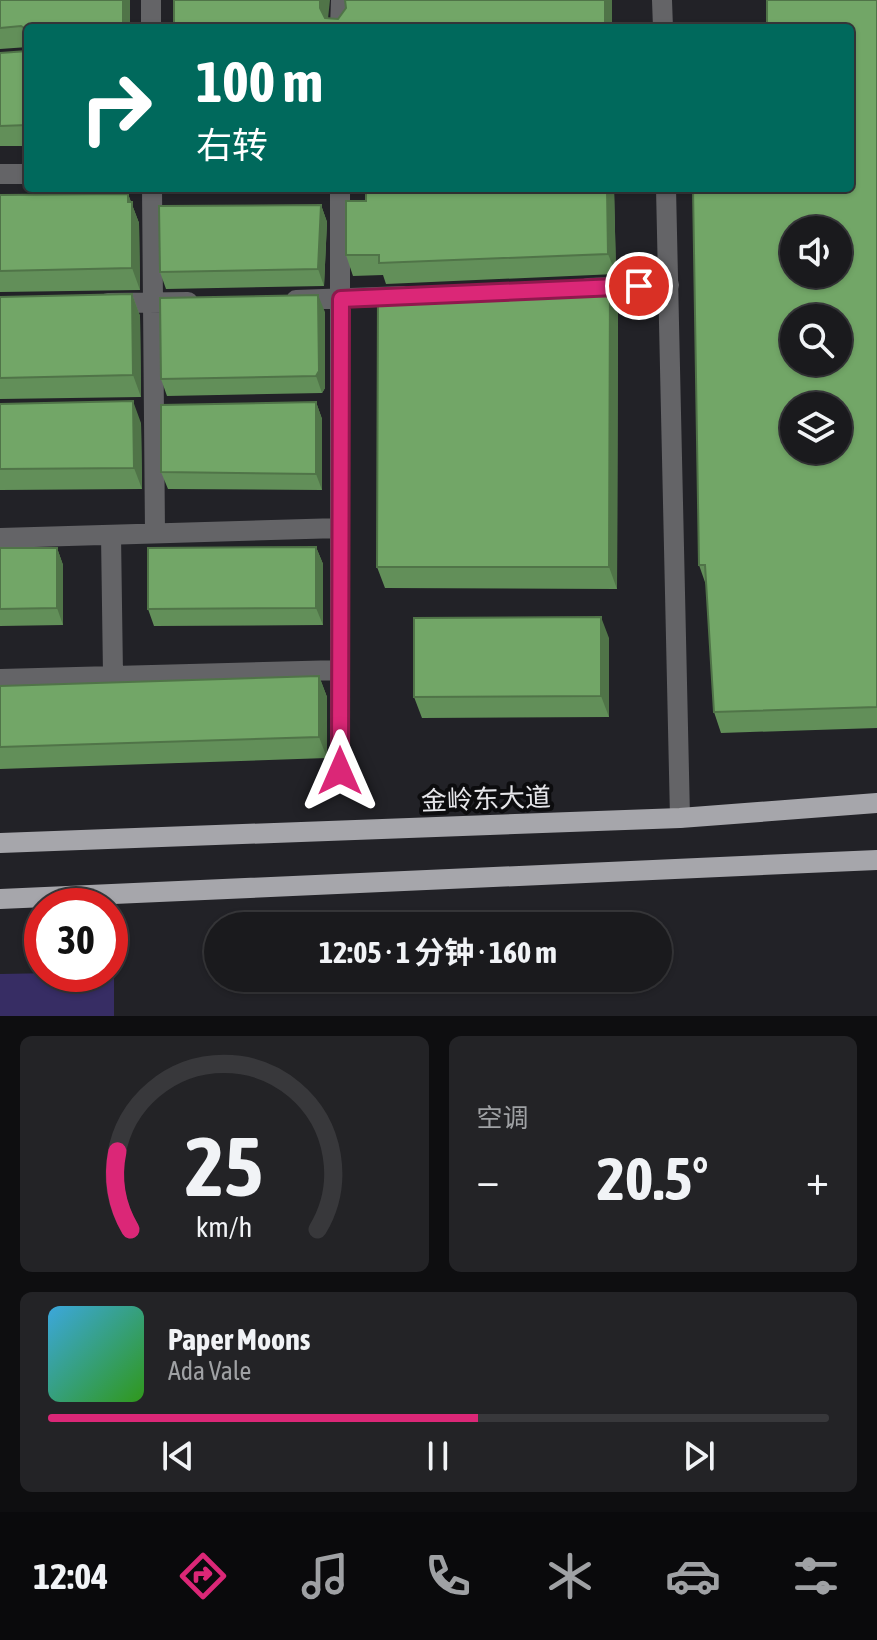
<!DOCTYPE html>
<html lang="zh">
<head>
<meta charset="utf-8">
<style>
  body { margin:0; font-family:"Asap Condensed","Noto Sans SC",sans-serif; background:#232326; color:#f1f3f6; height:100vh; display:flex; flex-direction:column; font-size:30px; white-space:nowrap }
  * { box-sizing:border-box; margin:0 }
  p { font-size:26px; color:#9fa1a4 }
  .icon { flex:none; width:44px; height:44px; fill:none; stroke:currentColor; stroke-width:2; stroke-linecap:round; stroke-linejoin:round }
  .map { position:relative; height:1016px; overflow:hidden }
  .panel { display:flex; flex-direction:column; gap:20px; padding:20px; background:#0e0e10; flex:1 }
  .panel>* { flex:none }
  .banner { position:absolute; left:24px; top:24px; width:830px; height:168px; border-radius:8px; box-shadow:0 2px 6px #0004,0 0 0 2px #38383b; background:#00695c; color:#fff; overflow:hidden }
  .fabs { position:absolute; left:780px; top:216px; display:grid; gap:16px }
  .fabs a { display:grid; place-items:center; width:72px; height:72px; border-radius:50%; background:#1a1a1d; box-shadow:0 2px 6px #0004,0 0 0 2px #38383b; font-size:40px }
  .speed { position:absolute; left:24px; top:888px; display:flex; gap:16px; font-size:40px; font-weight:700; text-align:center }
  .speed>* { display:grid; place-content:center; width:104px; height:104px; border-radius:50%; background:#1a1a1d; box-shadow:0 2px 6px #0004,0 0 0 2px #38383b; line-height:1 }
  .speed .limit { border:12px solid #d22; background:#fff; color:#111 }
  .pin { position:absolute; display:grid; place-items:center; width:68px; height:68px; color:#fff; margin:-34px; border:4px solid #fff; border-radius:50%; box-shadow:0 2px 8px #0007 }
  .me { position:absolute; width:88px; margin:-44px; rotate:0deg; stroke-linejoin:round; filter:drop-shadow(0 0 6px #0008) }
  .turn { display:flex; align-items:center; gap:28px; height:168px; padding:0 40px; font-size:36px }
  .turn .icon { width:104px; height:104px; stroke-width:2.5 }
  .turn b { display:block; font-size:56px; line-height:68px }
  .big { font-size:60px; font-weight:700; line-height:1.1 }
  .panel .tile { flex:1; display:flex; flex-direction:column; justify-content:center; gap:12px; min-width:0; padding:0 28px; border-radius:12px; background:#232326 }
  .panel .dial { align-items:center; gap:0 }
  .dial svg { height:208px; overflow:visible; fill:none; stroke:#38383b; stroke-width:7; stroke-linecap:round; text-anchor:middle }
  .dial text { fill:#f1f3f6; stroke:none }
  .song { display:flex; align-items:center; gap:24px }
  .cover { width:96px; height:96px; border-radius:12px; background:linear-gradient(135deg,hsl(200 70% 55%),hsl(110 70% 35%)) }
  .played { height:8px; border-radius:4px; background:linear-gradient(90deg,#db2777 55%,#38383b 55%) }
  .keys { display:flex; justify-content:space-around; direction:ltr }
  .heat { display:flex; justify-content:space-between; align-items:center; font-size:44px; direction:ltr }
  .panel .tiles { flex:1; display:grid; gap:20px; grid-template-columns:1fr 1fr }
  .tile:last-child { grid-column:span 2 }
  .trip { position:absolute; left:204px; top:912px; width:468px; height:80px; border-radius:40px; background:#1a1a1d; box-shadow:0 2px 6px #0004,0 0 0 2px #38383b; font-weight:700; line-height:80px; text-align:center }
  .menu { display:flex; height:128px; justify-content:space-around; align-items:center; background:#0a0a0c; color:#9fa1a4 }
  .menu .icon { width:56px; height:56px }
  .menu .selected { color:#db2777 }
  .menu b { font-size:36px; color:#f1f3f6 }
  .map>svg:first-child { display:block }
  .green { fill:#372d64 }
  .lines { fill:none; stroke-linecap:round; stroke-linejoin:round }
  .minor { stroke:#646467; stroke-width:20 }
  .major { stroke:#a6a6ab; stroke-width:20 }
  .wall { fill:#628f59 }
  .shaded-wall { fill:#507448 }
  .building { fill:#72a667; stroke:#507448; stroke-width:2; fill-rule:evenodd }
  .route-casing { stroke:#8e194d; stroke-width:20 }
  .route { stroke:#db2777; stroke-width:14 }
  .labels { text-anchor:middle; stroke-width:8; stroke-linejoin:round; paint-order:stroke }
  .street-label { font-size:26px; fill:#e6e6ea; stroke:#0c0c0e }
</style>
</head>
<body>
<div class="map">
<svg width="877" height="1016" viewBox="0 0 877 1016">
  <rect width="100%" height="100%" fill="#222227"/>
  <!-- green -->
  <path class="green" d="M110 972H114V1016H0V974Z"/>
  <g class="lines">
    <!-- minor -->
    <path class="minor" d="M151 0V28
      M662 0 663 28
      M340 28 341 0
      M0 174H28
      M152 188 155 533
      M666 188 680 818
      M588 288 669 285
      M296 300 404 296
      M108 303 188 302
      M111 535 113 675
      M0 538 340 528
      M0 679 340 670
      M340 771V188"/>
    <!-- major -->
    <path class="major" d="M0 843 680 818 877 803
      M0 899 877 860"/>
  </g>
  <!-- wall -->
  <path class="wall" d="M0 0 28 28V47L0 49Z
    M877 0V728L721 733 714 712 706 585 699 565 850 188Z
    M28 48V146H0V53L27 51Z
    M614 188 616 274 386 284 383 275 353 276 346 255 366 201Z
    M128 194 139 223 140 290 0 292V195Z
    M321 205 327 222 324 286 166 289 160 272Z
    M132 294 140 316 141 397 0 399V297Z
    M618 302 617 589 385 588 377 567Z
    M325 312V388L322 393 167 396 161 379Z
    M316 402 322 419V490L168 489 161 472Z
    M0 404 141 423 142 489 0 490Z
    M316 547 323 564V625L154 626 148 609Z
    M0 548H57L63 565V625L0 626Z
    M609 638V717L422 718 414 697Z
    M319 676 327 697V758L0 769V686Z"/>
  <!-- shaded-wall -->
  <path class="shaded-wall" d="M123 0H130V28H123Z
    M320 0H330L327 28 320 8Z
    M605 0H612V28H605Z
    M607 188H614L616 274 608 254Z
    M128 194 139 223 140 290 132 268Z
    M321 205 327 222 324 286 318 269Z
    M610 281 618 302 617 589 609 567Z
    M132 294 140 316 141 397 133 375Z
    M318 295 325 312V388L322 393 316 376Z
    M133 401 141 423 142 489 134 468Z
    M316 402 322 419V490L316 474Z
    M316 547 323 564V625L316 608Z
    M57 548 63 565V625L57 608Z
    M601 617 609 638V717L601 696Z
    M319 676 327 697V758L319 737Z"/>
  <!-- building -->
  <path class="building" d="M0 0H123V28H28V30L21 26 0 28Z
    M174 0H320V8L325 18 338 19 346 8 345 0H605V28H174Z
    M767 0H877V707L714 712 705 565H699L693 188H850V28H767ZM794 230H838V274H794ZM794 318H838V362H794ZM794 406H838V450H794Z
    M28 48V125L0 126V53L27 51Z
    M366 188H607L608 254 379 263V255H346V201H366Z
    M128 194V202H132V268L0 271V195Z
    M321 205 318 269 160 272 159 206Z
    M610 281 609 567H377L378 289Z
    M132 294 133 375 0 378V297Z
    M318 295 319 371 316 376 161 379 160 298Z
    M133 401 134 468 0 469V404Z
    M316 402V474L161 472V405Z
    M316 547V608L148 609V548Z
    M0 548H57V608L0 609Z
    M601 617V696L414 697V618Z
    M319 676V737L0 747V686Z"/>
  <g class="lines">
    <!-- route casing -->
    <g class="route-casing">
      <path id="route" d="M340 771 341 299 639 286"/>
    </g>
    <!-- route -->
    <use href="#route" class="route"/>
  </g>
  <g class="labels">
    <!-- street labels -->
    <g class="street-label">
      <text transform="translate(486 799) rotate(-2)" y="9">金岭东大道</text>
    </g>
  </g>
</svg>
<div class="fabs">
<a><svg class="icon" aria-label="sound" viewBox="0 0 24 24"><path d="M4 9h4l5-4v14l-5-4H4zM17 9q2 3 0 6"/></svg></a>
<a><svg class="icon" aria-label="search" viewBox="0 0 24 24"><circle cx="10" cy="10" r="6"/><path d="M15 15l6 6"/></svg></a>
<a><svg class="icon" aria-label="layers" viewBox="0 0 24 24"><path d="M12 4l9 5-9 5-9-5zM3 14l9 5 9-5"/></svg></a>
</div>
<div class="speed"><div class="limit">30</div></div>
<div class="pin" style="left:639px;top:286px;background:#d93025"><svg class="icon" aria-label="arrive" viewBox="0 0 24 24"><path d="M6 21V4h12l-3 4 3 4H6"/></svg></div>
<svg class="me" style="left:340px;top:771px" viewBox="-20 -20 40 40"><path d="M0-17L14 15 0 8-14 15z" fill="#db2777" stroke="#fff" stroke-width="4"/></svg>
<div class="trip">12:05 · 1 分钟 · 160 m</div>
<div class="banner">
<div class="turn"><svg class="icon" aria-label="right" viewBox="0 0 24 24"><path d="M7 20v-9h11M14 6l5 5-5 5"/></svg><div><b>100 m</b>右转</div></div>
</div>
</div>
<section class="panel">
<div class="tiles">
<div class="tile dial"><svg viewBox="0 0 100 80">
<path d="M14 69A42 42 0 1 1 86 69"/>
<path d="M14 69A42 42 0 0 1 9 39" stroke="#db2777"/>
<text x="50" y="56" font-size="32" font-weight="700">25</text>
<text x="50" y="72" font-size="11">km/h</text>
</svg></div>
<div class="tile"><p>空调</p>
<div class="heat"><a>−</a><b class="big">20.5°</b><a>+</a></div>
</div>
<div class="tile">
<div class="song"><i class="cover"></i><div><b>Paper Moons</b><p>Ada Vale</p></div></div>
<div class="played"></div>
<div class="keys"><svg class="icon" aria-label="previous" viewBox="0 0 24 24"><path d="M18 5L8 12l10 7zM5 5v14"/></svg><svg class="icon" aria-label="pause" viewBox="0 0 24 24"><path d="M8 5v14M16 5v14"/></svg><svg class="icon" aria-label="next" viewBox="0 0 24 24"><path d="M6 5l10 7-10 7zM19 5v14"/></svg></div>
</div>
</div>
</section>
<nav class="menu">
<b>12:04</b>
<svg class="icon selected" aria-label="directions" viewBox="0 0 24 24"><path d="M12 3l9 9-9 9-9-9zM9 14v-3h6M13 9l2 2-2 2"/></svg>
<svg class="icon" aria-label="music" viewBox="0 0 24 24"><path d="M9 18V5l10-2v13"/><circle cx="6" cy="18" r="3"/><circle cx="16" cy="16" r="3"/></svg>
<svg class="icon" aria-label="phone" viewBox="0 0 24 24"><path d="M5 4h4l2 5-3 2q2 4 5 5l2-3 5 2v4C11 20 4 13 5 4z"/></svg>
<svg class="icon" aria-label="climate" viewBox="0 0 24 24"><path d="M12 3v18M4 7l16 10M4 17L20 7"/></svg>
<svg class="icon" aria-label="car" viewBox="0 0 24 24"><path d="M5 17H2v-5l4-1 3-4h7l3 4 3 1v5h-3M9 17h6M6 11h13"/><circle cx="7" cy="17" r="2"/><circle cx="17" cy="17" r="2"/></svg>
<svg class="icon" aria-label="filters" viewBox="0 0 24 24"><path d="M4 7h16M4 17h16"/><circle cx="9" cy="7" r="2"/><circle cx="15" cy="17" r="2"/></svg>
</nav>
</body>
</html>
